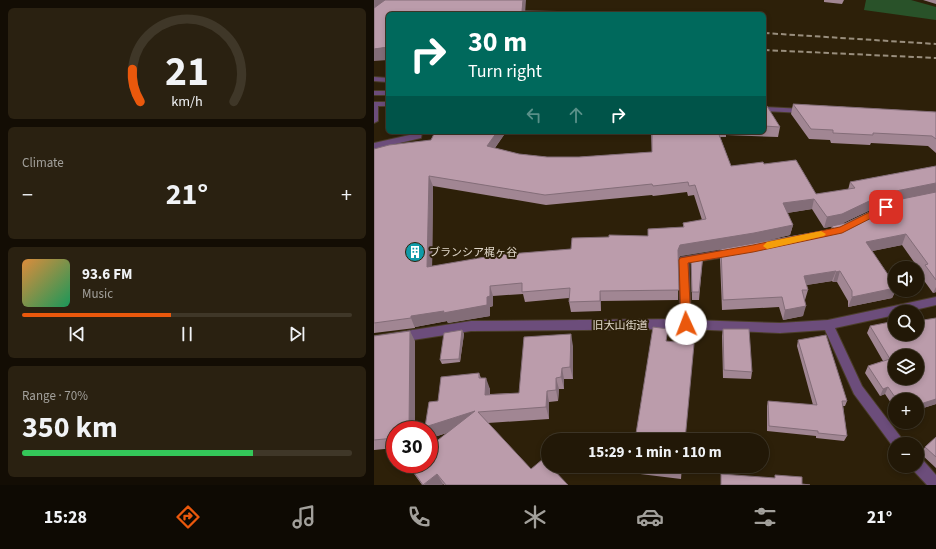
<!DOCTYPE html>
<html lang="en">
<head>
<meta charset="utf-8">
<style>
  body { margin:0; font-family:"Source Sans 3","Noto Sans JP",sans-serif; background:#2a2111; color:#f1f3f6; height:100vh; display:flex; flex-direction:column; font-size:15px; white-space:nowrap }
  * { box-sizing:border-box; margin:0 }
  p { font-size:13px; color:#a2a09b }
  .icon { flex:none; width:22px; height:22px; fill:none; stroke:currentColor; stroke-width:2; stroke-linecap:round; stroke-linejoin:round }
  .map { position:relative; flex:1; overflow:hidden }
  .details { display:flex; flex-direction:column; gap:8px; padding:8px; background:#130d04; width:374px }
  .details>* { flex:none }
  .hud { position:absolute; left:12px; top:12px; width:380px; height:122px; border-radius:6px; box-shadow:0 2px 6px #0003,0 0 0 1px #3f3728; background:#00695c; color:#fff; overflow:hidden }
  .controls { position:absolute; left:514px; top:261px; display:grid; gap:8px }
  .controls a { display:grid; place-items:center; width:36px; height:36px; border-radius:50%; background:#221807; box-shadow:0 2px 6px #0003,0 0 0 1px #3f3728; font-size:20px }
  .speed { position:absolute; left:12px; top:421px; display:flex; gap:8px; font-size:20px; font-weight:700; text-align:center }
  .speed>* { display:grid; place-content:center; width:52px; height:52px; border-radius:50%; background:#221807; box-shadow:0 2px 6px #0003,0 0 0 1px #3f3728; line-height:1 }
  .speed .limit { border:6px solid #d22; background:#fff; color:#111 }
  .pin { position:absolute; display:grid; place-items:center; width:34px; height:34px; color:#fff; margin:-17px; border-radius:8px; box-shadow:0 2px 6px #0006 }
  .me { position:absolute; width:44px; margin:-22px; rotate:358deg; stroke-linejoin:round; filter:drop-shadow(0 0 3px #0008) }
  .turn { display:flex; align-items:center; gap:14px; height:84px; padding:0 16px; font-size:18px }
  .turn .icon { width:52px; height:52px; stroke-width:2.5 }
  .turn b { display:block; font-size:28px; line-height:34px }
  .lanes { display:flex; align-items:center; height:38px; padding:0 16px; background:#0003; justify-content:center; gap:20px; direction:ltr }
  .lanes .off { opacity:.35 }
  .big { font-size:30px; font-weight:700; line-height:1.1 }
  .details .card { flex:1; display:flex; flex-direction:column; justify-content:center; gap:6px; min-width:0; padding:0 14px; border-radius:6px; background:#2a2111 }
  .details .dial { align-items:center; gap:0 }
  .dial svg { height:104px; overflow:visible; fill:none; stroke:#3f3728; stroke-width:7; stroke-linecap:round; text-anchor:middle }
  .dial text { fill:#f1f3f6; stroke:none }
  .song { display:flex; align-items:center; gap:12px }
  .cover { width:48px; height:48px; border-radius:6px; background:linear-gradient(135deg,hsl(30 70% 55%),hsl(150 70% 35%)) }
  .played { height:4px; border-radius:2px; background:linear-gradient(90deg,#ea580c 45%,#3f3728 45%) }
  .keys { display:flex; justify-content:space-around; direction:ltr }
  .heat { display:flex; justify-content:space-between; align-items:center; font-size:22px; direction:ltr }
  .charge { height:6px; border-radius:3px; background:linear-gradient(90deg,#34c759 70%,#3f3728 0) }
  .trip { position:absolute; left:167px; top:433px; width:228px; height:40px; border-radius:20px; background:#221807; box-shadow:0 2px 6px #0003,0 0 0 1px #3f3728; font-weight:700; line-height:40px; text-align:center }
  .tabs { display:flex; height:64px; justify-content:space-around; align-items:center; background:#0e0a03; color:#a2a09b }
  .tabs .icon { width:28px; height:28px }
  .tabs .active { color:#ea580c }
  .tabs b { font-size:18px; color:#f1f3f6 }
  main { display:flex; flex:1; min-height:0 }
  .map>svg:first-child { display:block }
  .green { fill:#295229 }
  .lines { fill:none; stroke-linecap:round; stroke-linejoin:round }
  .minor-casing { stroke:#4a3d28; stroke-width:2 }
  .minor { fill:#6c4d7b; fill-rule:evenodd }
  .rail { stroke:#998e7d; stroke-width:2; stroke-dasharray:5.5 3; stroke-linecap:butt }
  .wall { fill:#a18693; fill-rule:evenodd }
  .shaded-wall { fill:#836d78 }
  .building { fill:#bb9cab; stroke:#836d78; fill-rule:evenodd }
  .route { fill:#ea580c; stroke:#983908 }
  .slow { fill:#f59e0b }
  .labels { text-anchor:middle; stroke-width:4; stroke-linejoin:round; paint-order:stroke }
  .poi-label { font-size:11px; fill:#e1d8cb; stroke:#2d2009; text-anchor:start }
  .street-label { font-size:11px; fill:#e1d8cb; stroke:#2d2009 }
</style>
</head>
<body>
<main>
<section class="details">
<div class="card dial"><svg viewBox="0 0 100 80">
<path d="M14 69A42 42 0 1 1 86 69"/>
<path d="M14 69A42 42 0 0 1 8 44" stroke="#ea580c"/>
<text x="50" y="56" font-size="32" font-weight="700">21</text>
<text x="50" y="72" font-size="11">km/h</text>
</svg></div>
<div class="card"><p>Climate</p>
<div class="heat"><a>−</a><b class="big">21°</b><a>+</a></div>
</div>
<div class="card">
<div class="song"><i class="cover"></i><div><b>93.6 FM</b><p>Music</p></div></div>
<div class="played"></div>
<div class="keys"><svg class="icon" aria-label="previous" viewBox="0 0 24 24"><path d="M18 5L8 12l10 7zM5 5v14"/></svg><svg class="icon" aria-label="pause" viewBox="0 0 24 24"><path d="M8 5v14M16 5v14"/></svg><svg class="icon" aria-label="next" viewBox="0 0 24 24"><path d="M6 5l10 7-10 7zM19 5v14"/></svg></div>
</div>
<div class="card"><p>Range · 70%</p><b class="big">350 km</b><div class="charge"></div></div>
</section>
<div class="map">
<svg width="562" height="485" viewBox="0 0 562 485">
  <rect width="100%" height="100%" fill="#2d2009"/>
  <!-- green -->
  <path class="green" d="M492 0H537L562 7V20L490 10Z"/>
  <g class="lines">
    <!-- minor casing -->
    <g class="minor-casing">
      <path id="minor" d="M0 77 14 78V82L0 81Z
        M0 91H14V95H0Z
        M0 102H14V106H4V121L0 123Z
        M390 107 430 109 434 111 430 113 390 111Z
        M40 132H48L47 138 0 149V143L40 134Z
        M359 248 363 249 364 252 363 255 315 263 317 320 406 323 454 320 562 297V305L532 312H521V315L461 328 488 386 532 444H521L520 448 480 394 451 330 406 333 312 329 97 331 0 346V336L97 321 306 319 305 260 306 257Z
        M543 457 548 459 562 475V485H553L538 469 537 466H543Z"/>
    </g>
    <!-- minor -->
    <use href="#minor" class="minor"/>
    <!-- rail -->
    <path class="rail" d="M390 33 562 44
      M390 50 562 58"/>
  </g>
  <!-- wall -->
  <path class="wall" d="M450 0H470L468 4 450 2Z
    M549 0H562V4Z
    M390 103 406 127 404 137 352 135V137H346L357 166 390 164 442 194 474 190 476 182 562 166V292L559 293 546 275 547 272 528 245 498 251 521 290H522L518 298 474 307V301L463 282H459L458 281 432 285 434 290 431 300 429 316 409 320 405 307 348 310 346 260 347 249 457 229 458 226 472 223 517 202 509 204 465 225 450 228 438 209 413 213 419 225 416 235 379 244 306 256 304 259V300L227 301V311L197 312 195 302V298L151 302 149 294 119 296V306L116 307V316L74 323 73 321 41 327V328L0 333V149L57 140 61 132H132L121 148 145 154 173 157H205L278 152 277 133 257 132H390ZM59 186 172 205 278 195 279 196 313 192 314 196 320 195 328 220 309 223V227L274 229V236L197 249 58 266Z
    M419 104 562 112V153L554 146 497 143 496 145 457 143 456 140 435 139 417 114Z
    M329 255 325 300H318L317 264V257Z
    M562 318V404L543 410V400H521V409L511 394 506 396 491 373 494 366 509 361 493 333 496 326 521 334Z
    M349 329 378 372 377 379 349 378 348 336Z
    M88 330 90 334 86 362 68 364 66 360Z
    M0 336 41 341V430H21V448L0 450Z
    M424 340 473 401 471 406H469L473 436 470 441 442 438V436L393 431V406L394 401 439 405 423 346Z
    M199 346V379H190V389H185L184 401 175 402V419L114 423 157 469 194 485H70L69 484 68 485H48L33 464 73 433 57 438 55 434V430H53L51 427 64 401 105 373 107 378 116 389V394L145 393Z
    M562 437V468L547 454 551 447Z
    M257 466H308L307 479 258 473Z"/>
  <!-- shaded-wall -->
  <path class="shaded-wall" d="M0 0H13L0 13Z
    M149 0H152L151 14 148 11Z
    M14 47V60L0 61V49Z
    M123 132H132L115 156 113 146Z
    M55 176 59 186 58 277 53 267Z
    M562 183V193L509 204 465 225 450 228 453 217 512 193Z
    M440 199 438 209 407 214 409 203Z
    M419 225 416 235 379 244 306 256 304 260V250L306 245Z
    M532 234 528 245 489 253 492 242Z
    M462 271 458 281 427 286 430 276Z
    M466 271 463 282H459L462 272Z
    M116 286 119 296V306L116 307V316L74 323 73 321 41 327V328L37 318V316L113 297Z
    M562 287V292L559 293Z
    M521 288V290H522L518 298 474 307 478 297Z
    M226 291 227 301V311L226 301Z
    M432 306 429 316 409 320 411 310Z
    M88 330 90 334 86 362 85 359Z
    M36 331 41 341V430H35Z
    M197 334 199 346V379L196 367Z
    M188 368 190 379V389L187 377Z
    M112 378 116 389 115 406 111 395Z
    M182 378 185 389 184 401 182 390Z
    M514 387 511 394 506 396 509 389Z
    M173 391 175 402V419L172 407Z
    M562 399V404L543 410V405Z
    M101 411 106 422 57 438 55 434V430H53L51 427Z
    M63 474 69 484 68 485H50Z"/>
  <!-- building -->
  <path class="building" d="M11 0H149L148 11 219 12V14H14V47L0 49V8Z
    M390 103H391L406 127 390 126Z
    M419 104 562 112V139L558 136 499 133V135L459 133V130L437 129Z
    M61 132H123L113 146 145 154 173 157H205L278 152V132H344L357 166 389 162 390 164 422 160 442 194 481 188 476 182 562 166V183L512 193 468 214 453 217 440 199 409 203 419 225 380 233 306 245 304 250 305 290 226 291V301L195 302 196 288 148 292V283L116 286V296L113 297V305L69 313 70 311 37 316V318L0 323V149L15 145 57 140ZM55 176 171 195 278 184 279 186 314 182 315 186 321 185 332 219 309 223 310 227 274 229V236L235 235V237L198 238 197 249 123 255 53 267Z
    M562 192V280L551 265 554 264 532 234 492 242 521 285V288L478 297V291L466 271 462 272V271L430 276 434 290H428L432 306 411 310 408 297 349 300 347 249 460 229 458 226 472 223 518 201Z
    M329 255 325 292H318L317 257Z
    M562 318V399L543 405V400H523L514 387 509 389 494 366 516 359 496 326 521 321V334H543V321ZM521 356H543V378H521Z
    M279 327 294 329 292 341 320 344 311 440H261Z
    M349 329H375L378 372 350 370Z
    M88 330 85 359 66 360 70 333Z
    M36 331 35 430H21V438L0 440V336Z
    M197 334 196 367 188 368 187 377 182 378V390L173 391 172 407 104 412 157 469 169 459 174 464V466H176L194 485H72L63 474 49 485 34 464H55V447L101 411 51 427 55 402 64 401 67 377 105 373V378H112L111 395 145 393 150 337Z
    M452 335 473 401H468L473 436 444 433V431L395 426 394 401 443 405 424 340Z
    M562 437V457L551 447Z
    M272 466H308V470Z
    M347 474 401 478V475L428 477V484L436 485H347Z"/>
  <!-- route -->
  <path class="route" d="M512 204 517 207 515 209 468 233 379 252 314 263 317 324 315 327 312 328 308 327 307 324 305 260 306 258 379 245 466 227Z"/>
  <!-- slow -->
  <path class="slow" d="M447 231 452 234 450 236 393 249 389 246 393 242Z"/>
  <!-- icons -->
  <defs>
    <g id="building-disc" transform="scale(1)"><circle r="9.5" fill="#0f9aa8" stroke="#2d2009"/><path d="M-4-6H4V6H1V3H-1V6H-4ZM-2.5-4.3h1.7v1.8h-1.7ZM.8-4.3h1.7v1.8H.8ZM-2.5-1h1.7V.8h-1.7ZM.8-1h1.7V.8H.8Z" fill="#fff"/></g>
  </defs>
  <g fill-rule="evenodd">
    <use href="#building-disc" x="41" y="252"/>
  </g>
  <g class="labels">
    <!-- poi labels -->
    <g class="poi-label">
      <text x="55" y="256">ブランシア梶ヶ谷</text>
    </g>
    <!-- street labels -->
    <g class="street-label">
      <text x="246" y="329">旧大山街道</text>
    </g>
  </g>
</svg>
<div class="controls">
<a><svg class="icon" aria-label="sound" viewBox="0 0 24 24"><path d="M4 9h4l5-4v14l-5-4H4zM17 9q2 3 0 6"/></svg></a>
<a><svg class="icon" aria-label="search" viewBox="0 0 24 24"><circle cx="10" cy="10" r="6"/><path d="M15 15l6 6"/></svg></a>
<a><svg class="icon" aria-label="layers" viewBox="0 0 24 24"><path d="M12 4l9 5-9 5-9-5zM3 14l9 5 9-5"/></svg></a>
<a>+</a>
<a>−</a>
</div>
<div class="speed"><div class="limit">30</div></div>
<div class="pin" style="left:512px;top:207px;background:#d93025"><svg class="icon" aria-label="arrive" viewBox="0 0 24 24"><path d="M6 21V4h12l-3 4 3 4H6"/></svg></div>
<svg class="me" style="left:312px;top:324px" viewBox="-20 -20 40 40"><circle r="19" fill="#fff"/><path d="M0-13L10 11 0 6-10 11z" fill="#ea580c"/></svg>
<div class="trip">15:29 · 1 min · 110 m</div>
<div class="hud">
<div class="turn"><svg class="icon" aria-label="right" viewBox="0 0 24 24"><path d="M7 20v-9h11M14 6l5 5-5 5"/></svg><div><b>30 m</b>Turn right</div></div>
<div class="lanes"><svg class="icon off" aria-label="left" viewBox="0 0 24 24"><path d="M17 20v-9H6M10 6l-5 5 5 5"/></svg><svg class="icon off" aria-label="ahead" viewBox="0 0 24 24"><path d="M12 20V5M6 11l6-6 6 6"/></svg><svg class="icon" aria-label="right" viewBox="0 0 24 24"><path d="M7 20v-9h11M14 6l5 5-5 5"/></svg></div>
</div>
</div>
</main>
<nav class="tabs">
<b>15:28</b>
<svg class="icon active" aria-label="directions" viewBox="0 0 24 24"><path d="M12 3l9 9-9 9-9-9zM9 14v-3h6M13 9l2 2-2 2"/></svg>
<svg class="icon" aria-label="music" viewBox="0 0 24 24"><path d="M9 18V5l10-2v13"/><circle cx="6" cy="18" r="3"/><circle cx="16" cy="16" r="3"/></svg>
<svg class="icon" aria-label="phone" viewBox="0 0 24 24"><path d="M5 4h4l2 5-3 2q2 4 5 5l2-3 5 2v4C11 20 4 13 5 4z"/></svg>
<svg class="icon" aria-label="climate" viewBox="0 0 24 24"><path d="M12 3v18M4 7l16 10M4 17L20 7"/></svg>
<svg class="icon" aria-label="car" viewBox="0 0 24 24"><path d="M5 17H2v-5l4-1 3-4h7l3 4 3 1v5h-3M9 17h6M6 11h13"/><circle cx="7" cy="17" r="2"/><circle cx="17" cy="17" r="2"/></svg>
<svg class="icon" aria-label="filters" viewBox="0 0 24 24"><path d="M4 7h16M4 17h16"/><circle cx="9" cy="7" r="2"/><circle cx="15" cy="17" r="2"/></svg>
<b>21°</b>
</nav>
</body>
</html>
